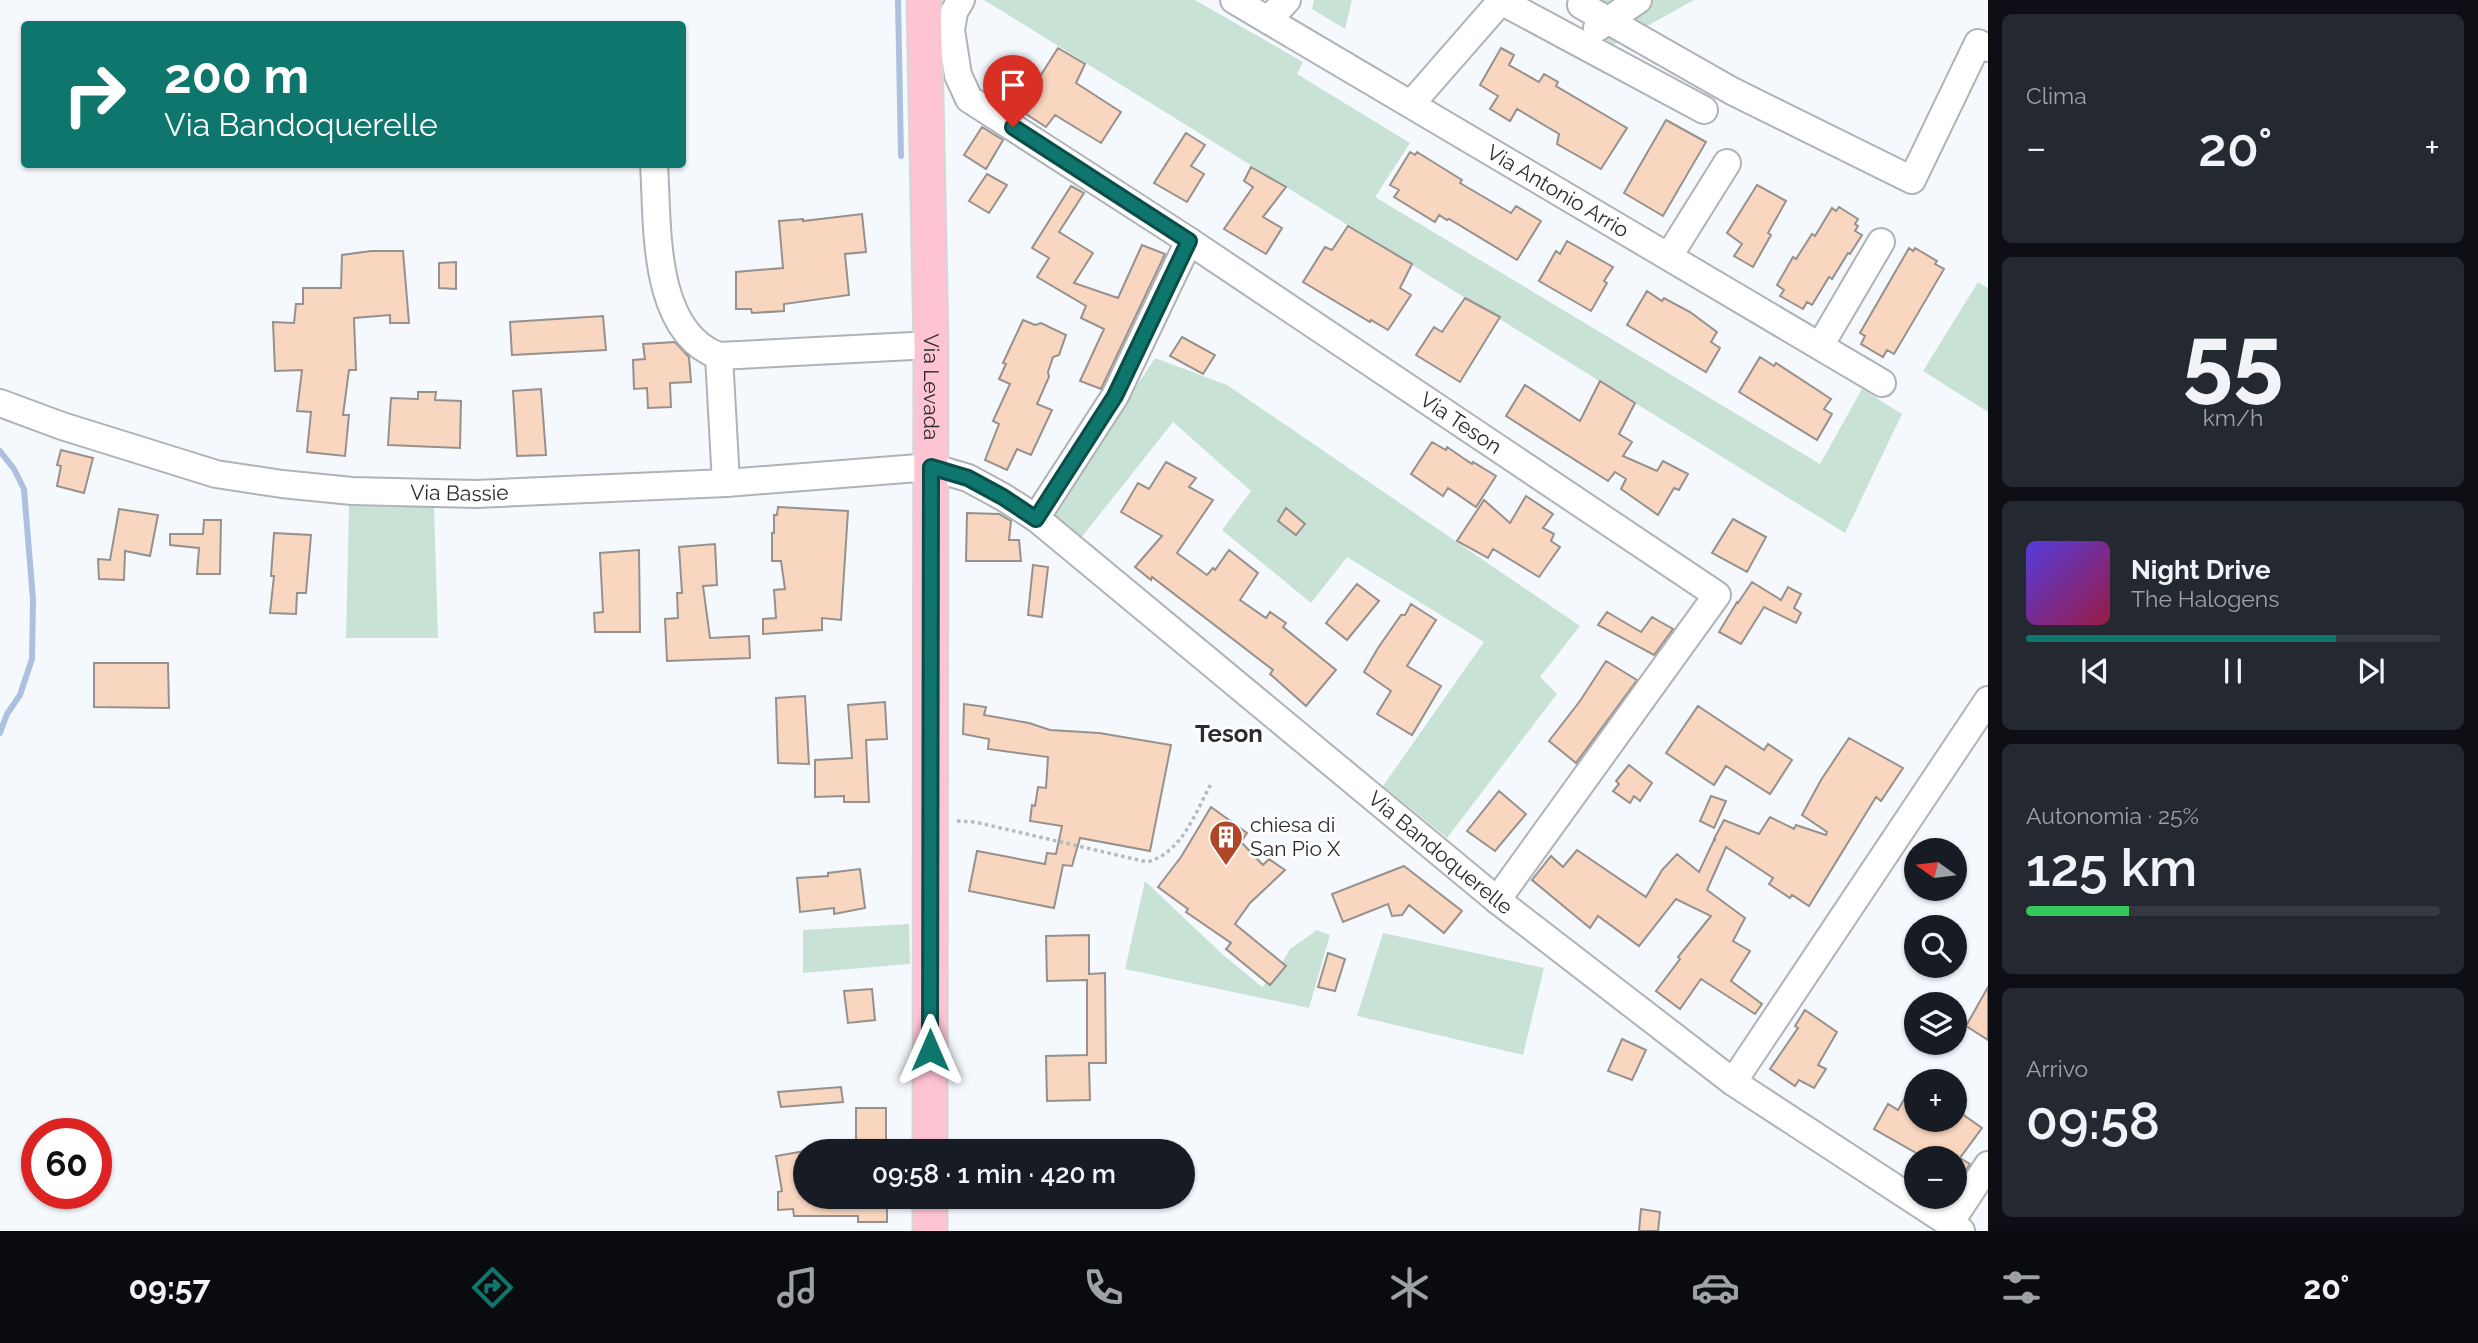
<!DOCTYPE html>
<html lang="it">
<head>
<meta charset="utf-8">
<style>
  body { margin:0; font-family:Raleway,sans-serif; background:#242831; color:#f1f3f6; height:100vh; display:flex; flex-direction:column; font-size:26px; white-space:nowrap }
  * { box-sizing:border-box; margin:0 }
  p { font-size:23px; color:#9ea1a6 }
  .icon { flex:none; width:38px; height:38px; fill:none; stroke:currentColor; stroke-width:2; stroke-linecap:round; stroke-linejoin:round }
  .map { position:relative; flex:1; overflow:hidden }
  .side { display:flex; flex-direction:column; gap:14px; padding:14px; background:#0d0f14; width:490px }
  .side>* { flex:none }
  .hud { position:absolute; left:21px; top:21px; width:665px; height:147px; border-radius:7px; box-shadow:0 2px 5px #0004; background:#0f766e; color:#fff; overflow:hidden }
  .needle { width:46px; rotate:284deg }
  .controls { position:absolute; left:1904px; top:838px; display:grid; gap:14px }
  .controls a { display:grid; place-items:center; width:63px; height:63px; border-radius:50%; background:#171b24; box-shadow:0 2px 5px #0004; font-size:35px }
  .speed { position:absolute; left:21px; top:1118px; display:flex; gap:14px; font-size:35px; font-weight:700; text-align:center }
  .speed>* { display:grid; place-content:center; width:91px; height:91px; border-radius:50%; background:#171b24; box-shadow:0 2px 5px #0004; line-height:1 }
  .speed .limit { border:10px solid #d22; background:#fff; color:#111 }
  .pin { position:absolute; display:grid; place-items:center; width:60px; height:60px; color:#fff; margin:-72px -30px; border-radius:50% 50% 50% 0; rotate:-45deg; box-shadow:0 0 7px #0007 }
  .pin .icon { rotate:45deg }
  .me { position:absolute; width:77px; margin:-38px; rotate:0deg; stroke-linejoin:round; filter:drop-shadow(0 0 5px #0008) }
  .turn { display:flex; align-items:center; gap:24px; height:147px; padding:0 28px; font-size:32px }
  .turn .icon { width:91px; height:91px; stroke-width:2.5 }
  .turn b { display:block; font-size:49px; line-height:60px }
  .big { font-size:52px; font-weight:600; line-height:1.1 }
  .side .tile { flex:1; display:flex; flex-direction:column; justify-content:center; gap:10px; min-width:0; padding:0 24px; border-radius:10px; background:#242831 }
  .side .dial { align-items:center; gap:0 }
  .dial b { font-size:91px; line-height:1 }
  .song { display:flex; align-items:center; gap:21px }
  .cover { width:84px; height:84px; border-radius:10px; background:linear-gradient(135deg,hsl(250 70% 55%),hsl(340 70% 35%)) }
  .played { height:7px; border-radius:4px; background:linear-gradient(90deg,#0f766e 75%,#363941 75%) }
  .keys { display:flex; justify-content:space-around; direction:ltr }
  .heat { display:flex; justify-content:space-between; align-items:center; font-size:38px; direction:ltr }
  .charge { height:10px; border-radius:5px; background:linear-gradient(90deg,#34c759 25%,#363941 0) }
  .trip { position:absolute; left:793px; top:1139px; width:402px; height:70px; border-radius:35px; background:#171b24; box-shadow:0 2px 5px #0004; font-weight:600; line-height:70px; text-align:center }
  .dock { display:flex; height:112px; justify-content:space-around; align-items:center; background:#090b0e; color:#9ea1a6 }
  .dock .icon { width:49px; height:49px }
  .dock .selected { color:#0f766e }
  .dock b { font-size:32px; color:#f1f3f6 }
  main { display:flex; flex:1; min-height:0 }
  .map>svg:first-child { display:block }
  .green { fill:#c8e3d5 }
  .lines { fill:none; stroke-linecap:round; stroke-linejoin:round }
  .stream { stroke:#adc0df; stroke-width:6 }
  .building { fill:#f8d6bf; stroke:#96918d; stroke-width:2 }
  .minor-casing { stroke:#afb2b7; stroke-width:30 }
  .major-casing { stroke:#d4d5d5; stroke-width:37 }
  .path { stroke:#b6b9bd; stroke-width:3.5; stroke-dasharray:3.5 3.5; stroke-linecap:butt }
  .minor { stroke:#fff; stroke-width:26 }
  .major { stroke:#fec4d4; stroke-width:33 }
  .route-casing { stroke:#0a4d48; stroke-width:18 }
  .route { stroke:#0f766e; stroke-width:12 }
  .labels { text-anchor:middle; stroke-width:5; stroke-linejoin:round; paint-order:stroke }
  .street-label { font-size:21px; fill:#2a2b2d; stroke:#fff }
  .poi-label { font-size:21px; fill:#2a2b2d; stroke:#fff; text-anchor:start }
  .quarter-label { font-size:24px; font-weight:bold; fill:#2b2d32; stroke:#fff }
</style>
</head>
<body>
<main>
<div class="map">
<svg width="1988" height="1231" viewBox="0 0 1988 1231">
  <rect width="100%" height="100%" fill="#f5f9fe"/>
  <!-- green -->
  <path class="green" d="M984 0H1195L1303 62 1297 74 1410 143 1375 197 1820 464 1862 389 1902 414 1845 533Z
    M1314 0H1352L1345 29 1312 9Z
    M1570 0H1694L1613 45 1570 13Z
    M1978 282 1988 288V412L1923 371Z
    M1155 358 1227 385 1580 626 1540 677 1557 694 1447 838 1383 786 1484 642 1347 557 1311 603 1222 530 1251 491 1173 422 1081 538 1052 514Z
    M349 506 434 507 438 638H346Z
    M1145 881 1221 953 1262 987 1274 976 1290 949 1317 930 1330 935 1309 1008 1125 969Z
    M909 924 910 964 803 973V930Z
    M1383 933 1544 968 1523 1055 1357 1016Z"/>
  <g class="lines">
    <!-- stream -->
    <path class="stream" d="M898 0 901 156
      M0 451 14 469 24 489 33 600 32 659 20 695 7 714 0 733"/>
  </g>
  <!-- building -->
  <path class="building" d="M1058 48 1085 64 1076 83 1121 112 1101 143 1055 115 1046 127 1026 114 1041 92 1036 89 1042 80 1039 78Z
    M1501 48 1514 55 1509 65 1539 82 1544 74 1558 82 1556 86 1627 128 1601 169 1557 144 1559 134 1517 109 1510 121 1490 109 1498 96 1480 85Z
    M1666 120 1706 142 1663 216 1624 193Z
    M982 127 1003 140 986 169 964 155Z
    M1186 133 1205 145 1191 166 1204 174 1187 202 1154 183Z
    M1410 152 1415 155 1417 152 1462 180 1460 183 1511 213 1516 206 1541 221 1517 260 1449 219 1447 220 1439 215 1435 222 1394 197 1399 190 1390 185Z
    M1251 167 1286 187 1263 217 1282 228 1266 254 1224 229 1253 187 1244 181Z
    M987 174 1007 185 989 213 969 201Z
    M1757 185 1786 201 1768 233 1771 235 1753 267 1734 256 1742 244 1727 233Z
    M1071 186 1084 193 1059 232 1093 253 1074 283 1118 298 1142 245 1165 254 1101 389 1080 381 1104 329 1081 318 1086 306 1037 277 1049 258 1032 248Z
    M1839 207 1858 219 1855 224 1858 226 1855 231 1862 235 1850 254 1848 253 1832 279 1829 277 1812 305 1807 302 1803 309 1780 296 1784 290 1777 285 1793 257 1796 259 1812 234 1815 236 1832 208 1836 211Z
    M862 214 866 252 845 254 849 295 784 304V311L752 313 751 309H736V272L783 268 779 221 803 219V221Z
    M1348 226 1412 264 1400 288 1411 295 1388 330 1371 320 1370 322 1303 282 1325 247 1332 250Z
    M1567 241 1613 267 1604 281 1607 283 1591 311 1539 281 1556 251 1560 254Z
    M1909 248 1913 251 1915 248 1937 261 1935 264 1944 269 1894 354 1887 350 1883 357 1861 344 1865 336 1860 333Z
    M371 251H403L409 323H390V315L354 318 356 370H349L343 415H349L345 456 307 452 311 412 297 411 302 370 275 371 273 322 294 323 296 304H303V288H341L342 255Z
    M456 262V289L439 288V263Z
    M1647 291 1662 301 1664 298 1690 312 1717 332 1711 342 1720 348 1706 372 1627 325Z
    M1465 298 1500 317 1460 382 1416 355 1434 327 1442 332Z
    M603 316 606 350 512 355 510 322Z
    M1023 320 1035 325 1041 323 1066 335 1059 355 1053 357 1048 372 1049 377 1037 404 1052 410 1031 455 1017 449 1007 470 985 460 999 424 993 421 1010 384 999 379 1006 364 1003 363Z
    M1182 337 1215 355 1203 374 1170 356Z
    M675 342 689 357 691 382 670 383 671 407 648 408 647 388 634 389 633 360 645 359 643 344Z
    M1760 357 1774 366 1776 363 1831 399 1824 409 1832 414 1817 440 1739 392Z
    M1600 381 1635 403 1619 434 1632 442 1623 456 1657 471 1663 461 1688 474 1679 490 1674 488 1658 515 1621 489 1626 479 1615 472 1608 481 1506 416 1525 385 1580 421Z
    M541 389 546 455 517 456 513 391Z
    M418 392H436L435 400 461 401 460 448 388 445 391 398 418 399Z
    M1432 442 1446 450 1447 447 1472 464 1473 462 1496 476 1476 507 1448 488 1443 496 1411 474Z
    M61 450 93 458 84 493 57 486 61 466 57 465Z
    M1166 462 1196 478 1189 487 1213 500 1177 553 1207 575 1213 568 1215 570 1229 550 1258 573 1240 600 1266 618 1270 612 1286 623 1283 627 1336 670 1306 706 1270 674 1273 670 1152 577 1151 580 1135 567 1162 536 1121 512 1138 483 1149 489Z
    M1526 496 1553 514 1543 528 1554 534 1551 541 1560 547 1539 577 1493 549 1488 558 1457 541 1484 500 1510 523Z
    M778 507 848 511 841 620 822 618V630L763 634V619L776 618 774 590 785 589 781 561H772V533H774V515H777Z
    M1286 508 1305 524 1296 535 1278 521Z
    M119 509 158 515 150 556 125 551 124 580 99 579 98 559 110 560Z
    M967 513 999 514 1011 521 1009 540H1019L1021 561H966Z
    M1733 519 1766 537 1747 572 1712 553Z
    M204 520H221L220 574H197L199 548 170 545V534H203Z
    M274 533 311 535 306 593H297L296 614 270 613 274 576H271Z
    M715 544 717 585 703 586 710 638 749 636 750 658 667 661 665 619 678 618 677 593H682L679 547Z
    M639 550 640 632H595L594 613 603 612 600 553Z
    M1033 565 1048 567 1042 617 1028 615Z
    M1752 582 1781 600 1788 587 1801 594 1794 608 1801 613 1796 623 1764 607 1741 644 1719 632 1737 602 1738 603Z
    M1357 584 1379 601 1347 640 1326 623Z
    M1411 604 1436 620 1407 666 1441 686 1412 735 1377 714 1391 691 1364 672 1378 648 1401 615H1405Z
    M1607 612 1641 632 1652 617 1673 629 1654 655 1598 625Z
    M1606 661 1637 680 1576 763 1549 741 1580 701Z
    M94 663H168L169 708 94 707Z
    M805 696 809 764 778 763 776 698Z
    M885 702 887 739 866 740 869 802H844V796L815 797V760L852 758 848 705Z
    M964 704 986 707 984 715 1029 723 1050 730 1099 733 1171 745 1150 851 1080 838 1072 866 1063 865 1054 908 969 891 977 851 1045 864 1047 853 1056 854 1062 826 1030 821 1032 805 1035 806 1038 787 1046 788 1048 757 988 749 989 739 963 734Z
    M1698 706 1764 750 1768 744 1792 760 1770 794 1726 766 1714 785 1666 753Z
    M1849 738 1903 768 1881 801 1876 797 1809 906 1792 895 1790 898 1769 884 1773 878 1726 847 1707 890 1745 918 1733 941 1750 951 1731 981 1762 1004 1755 1014 1701 979 1680 1009 1656 991 1680 959 1678 957 1711 916 1676 899 1639 946 1598 916 1590 928 1532 880 1551 856 1563 867 1577 850 1646 897 1662 870 1677 854 1699 872 1714 840H1716L1714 839 1724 820 1759 834 1770 817 1794 829 1796 825 1826 835 1827 832 1802 815 1821 780Z
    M1629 765 1652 783 1640 801 1634 796 1630 803 1613 791 1619 784 1616 781Z
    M1499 791 1526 814 1495 851 1467 831Z
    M1711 796 1726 801 1714 828 1700 821Z
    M1211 807 1247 833 1241 842 1263 865 1269 859 1285 870 1250 903 1235 924 1286 966 1270 985 1226 949 1231 943 1186 912 1188 909 1158 887 1181 857Z
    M1404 866 1462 911 1444 933 1409 905 1402 915 1392 916 1388 904 1343 922 1332 894Z
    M860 869 865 908 834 914V908L800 912 797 878 828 876V873Z
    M1089 935V974L1105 973 1106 1063H1089L1090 1100 1047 1101 1046 1056 1087 1055V980L1047 981 1046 936Z
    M1328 953 1345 959 1335 991 1318 987Z
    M1988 987V1040L1966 1026Z
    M872 989 875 1020 848 1023 844 991Z
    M1805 1010 1837 1032 1818 1065 1826 1069 1814 1088 1799 1080 1795 1086 1770 1069 1798 1028 1795 1026Z
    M1622 1039 1646 1050 1632 1080 1608 1071Z
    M1916 1078V1120H1955V1109L1982 1128 1960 1158 1970 1164 1955 1187V1158H1925L1874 1129 1888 1104 1898 1110Z
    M841 1087 843 1102 781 1107 778 1092Z
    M856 1108H886V1152H856Z
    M805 1151V1197H887V1222H858V1216H794L793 1209 778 1210V1192L782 1191 776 1156Z
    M1641 1209 1660 1212 1658 1231H1639Z"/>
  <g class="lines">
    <!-- minor casing -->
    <g class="minor-casing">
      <g id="minor">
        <path id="s1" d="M1234 0 1882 383"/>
        <path d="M1582 0 1581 5 1732 91 1912 180 1978 43 1988 48"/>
        <path d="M1268 20 1287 0"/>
        <path id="s2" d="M924 28 951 30 958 75 969 99 1189 241 1717 595 1497 900"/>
        <path d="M1597 28 1638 0"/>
        <path d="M951 30 954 12 961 0"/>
        <path d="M1411 104 1501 1 1704 110"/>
        <path d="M654 164C658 224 651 331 719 356L931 345"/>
        <path d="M1669 256 1727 163"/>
        <path d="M1820 346 1881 242"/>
        <path d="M719 356 726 483"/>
        <path id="s3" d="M0 403 62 426 216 474 282 484 352 491 476 494 726 483 931 467 968 478 1003 497 1036 518 1497 900 1733 1082 1961 1231"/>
        <path d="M1036 518 1115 396 1189 241"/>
        <path d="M1733 1082 1988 700"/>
        <path d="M1950 1223 1988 1165"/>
      </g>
    </g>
    <!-- major casing -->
    <g class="major-casing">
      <g id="major">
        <path id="s4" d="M924 0 931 345 930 1152"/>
        <path d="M930 1231V1197"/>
      </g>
    </g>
    <!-- path -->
    <path class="path" d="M957 821 975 822 1147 862C1182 853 1195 813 1211 784"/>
    <!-- minor -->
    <use href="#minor" class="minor"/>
    <!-- major -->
    <use href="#major" class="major"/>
  </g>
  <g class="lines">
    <!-- route casing -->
    <g class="route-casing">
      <path id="route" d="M930 1050 931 467 968 478 1003 497 1036 519 1115 396 1189 241 1013 127"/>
    </g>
    <!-- route -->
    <use href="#route" class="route"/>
  </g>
  <!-- icons -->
  <defs>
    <g id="building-pin" transform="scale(1.75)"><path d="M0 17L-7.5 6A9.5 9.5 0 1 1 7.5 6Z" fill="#b04728" stroke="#fff"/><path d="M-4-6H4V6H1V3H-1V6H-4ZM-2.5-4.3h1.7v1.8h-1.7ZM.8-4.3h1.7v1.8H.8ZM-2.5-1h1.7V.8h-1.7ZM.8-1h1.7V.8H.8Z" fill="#fff"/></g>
  </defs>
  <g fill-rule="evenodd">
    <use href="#building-pin" x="1226" y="837"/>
  </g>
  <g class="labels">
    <!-- street labels -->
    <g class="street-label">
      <text dy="7" stroke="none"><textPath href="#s1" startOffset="376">Via Antonio Arrio</textPath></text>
      <text dy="7" stroke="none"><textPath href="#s4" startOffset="387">Via Levada</textPath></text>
      <text dy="7" stroke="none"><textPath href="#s2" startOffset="688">Via Teson</textPath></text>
      <text dy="7" stroke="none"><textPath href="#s3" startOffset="472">Via Bassie</textPath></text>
      <text dy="7" stroke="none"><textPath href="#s3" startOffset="1587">Via Bandoquerelle</textPath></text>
    </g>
    <!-- poi labels -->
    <g class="poi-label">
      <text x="1250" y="832">chiesa di<tspan x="1250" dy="24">San Pio X</tspan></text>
    </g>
    <!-- quarter labels -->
    <g class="quarter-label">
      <text x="1229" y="742">Teson</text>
    </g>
  </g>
</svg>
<div class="controls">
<a><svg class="needle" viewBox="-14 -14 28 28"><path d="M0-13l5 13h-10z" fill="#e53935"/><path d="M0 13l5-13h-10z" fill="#9ea1a6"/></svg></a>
<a><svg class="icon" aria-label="search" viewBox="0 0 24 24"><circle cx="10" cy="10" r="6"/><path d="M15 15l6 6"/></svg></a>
<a><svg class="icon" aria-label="layers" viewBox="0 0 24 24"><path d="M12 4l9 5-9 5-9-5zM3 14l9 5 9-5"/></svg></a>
<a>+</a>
<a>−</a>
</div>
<div class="speed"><div class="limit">60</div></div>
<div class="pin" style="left:1013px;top:127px;background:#d93025"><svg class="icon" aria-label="arrive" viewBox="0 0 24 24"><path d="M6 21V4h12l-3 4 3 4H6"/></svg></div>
<svg class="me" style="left:930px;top:1050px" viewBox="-20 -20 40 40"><path d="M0-17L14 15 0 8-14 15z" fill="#0f766e" stroke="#fff" stroke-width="4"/></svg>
<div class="trip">09:58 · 1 min · 420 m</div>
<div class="hud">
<div class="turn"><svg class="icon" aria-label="right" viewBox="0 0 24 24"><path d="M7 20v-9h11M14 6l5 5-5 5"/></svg><div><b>200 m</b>Via Bandoquerelle</div></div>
</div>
</div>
<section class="side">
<div class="tile"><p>Clima</p>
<div class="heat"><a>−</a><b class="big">20°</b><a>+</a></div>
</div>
<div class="tile dial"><b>55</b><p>km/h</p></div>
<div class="tile">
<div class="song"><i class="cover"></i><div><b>Night Drive</b><p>The Halogens</p></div></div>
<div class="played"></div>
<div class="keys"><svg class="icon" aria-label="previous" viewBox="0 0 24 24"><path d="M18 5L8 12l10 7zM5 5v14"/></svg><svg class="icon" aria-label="pause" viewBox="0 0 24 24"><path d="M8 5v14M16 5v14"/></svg><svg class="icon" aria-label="next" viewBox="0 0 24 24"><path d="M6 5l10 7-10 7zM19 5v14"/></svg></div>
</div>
<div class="tile"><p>Autonomia · 25%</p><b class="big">125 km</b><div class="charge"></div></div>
<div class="tile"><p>Arrivo</p><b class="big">09:58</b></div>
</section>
</main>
<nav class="dock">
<b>09:57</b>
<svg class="icon selected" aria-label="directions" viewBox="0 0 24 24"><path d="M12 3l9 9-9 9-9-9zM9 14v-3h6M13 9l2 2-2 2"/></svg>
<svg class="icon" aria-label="music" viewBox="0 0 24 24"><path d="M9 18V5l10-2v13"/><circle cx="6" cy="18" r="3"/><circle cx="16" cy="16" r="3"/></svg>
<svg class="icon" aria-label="phone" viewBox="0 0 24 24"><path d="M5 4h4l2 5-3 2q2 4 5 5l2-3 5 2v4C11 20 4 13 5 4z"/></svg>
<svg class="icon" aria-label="climate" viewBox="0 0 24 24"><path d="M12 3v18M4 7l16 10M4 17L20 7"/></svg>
<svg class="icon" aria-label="car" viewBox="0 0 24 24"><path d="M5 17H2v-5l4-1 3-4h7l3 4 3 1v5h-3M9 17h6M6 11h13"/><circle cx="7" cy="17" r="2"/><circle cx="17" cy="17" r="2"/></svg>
<svg class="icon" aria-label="filters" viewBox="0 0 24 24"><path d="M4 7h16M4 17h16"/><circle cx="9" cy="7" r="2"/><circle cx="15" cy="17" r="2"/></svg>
<b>20°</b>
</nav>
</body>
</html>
